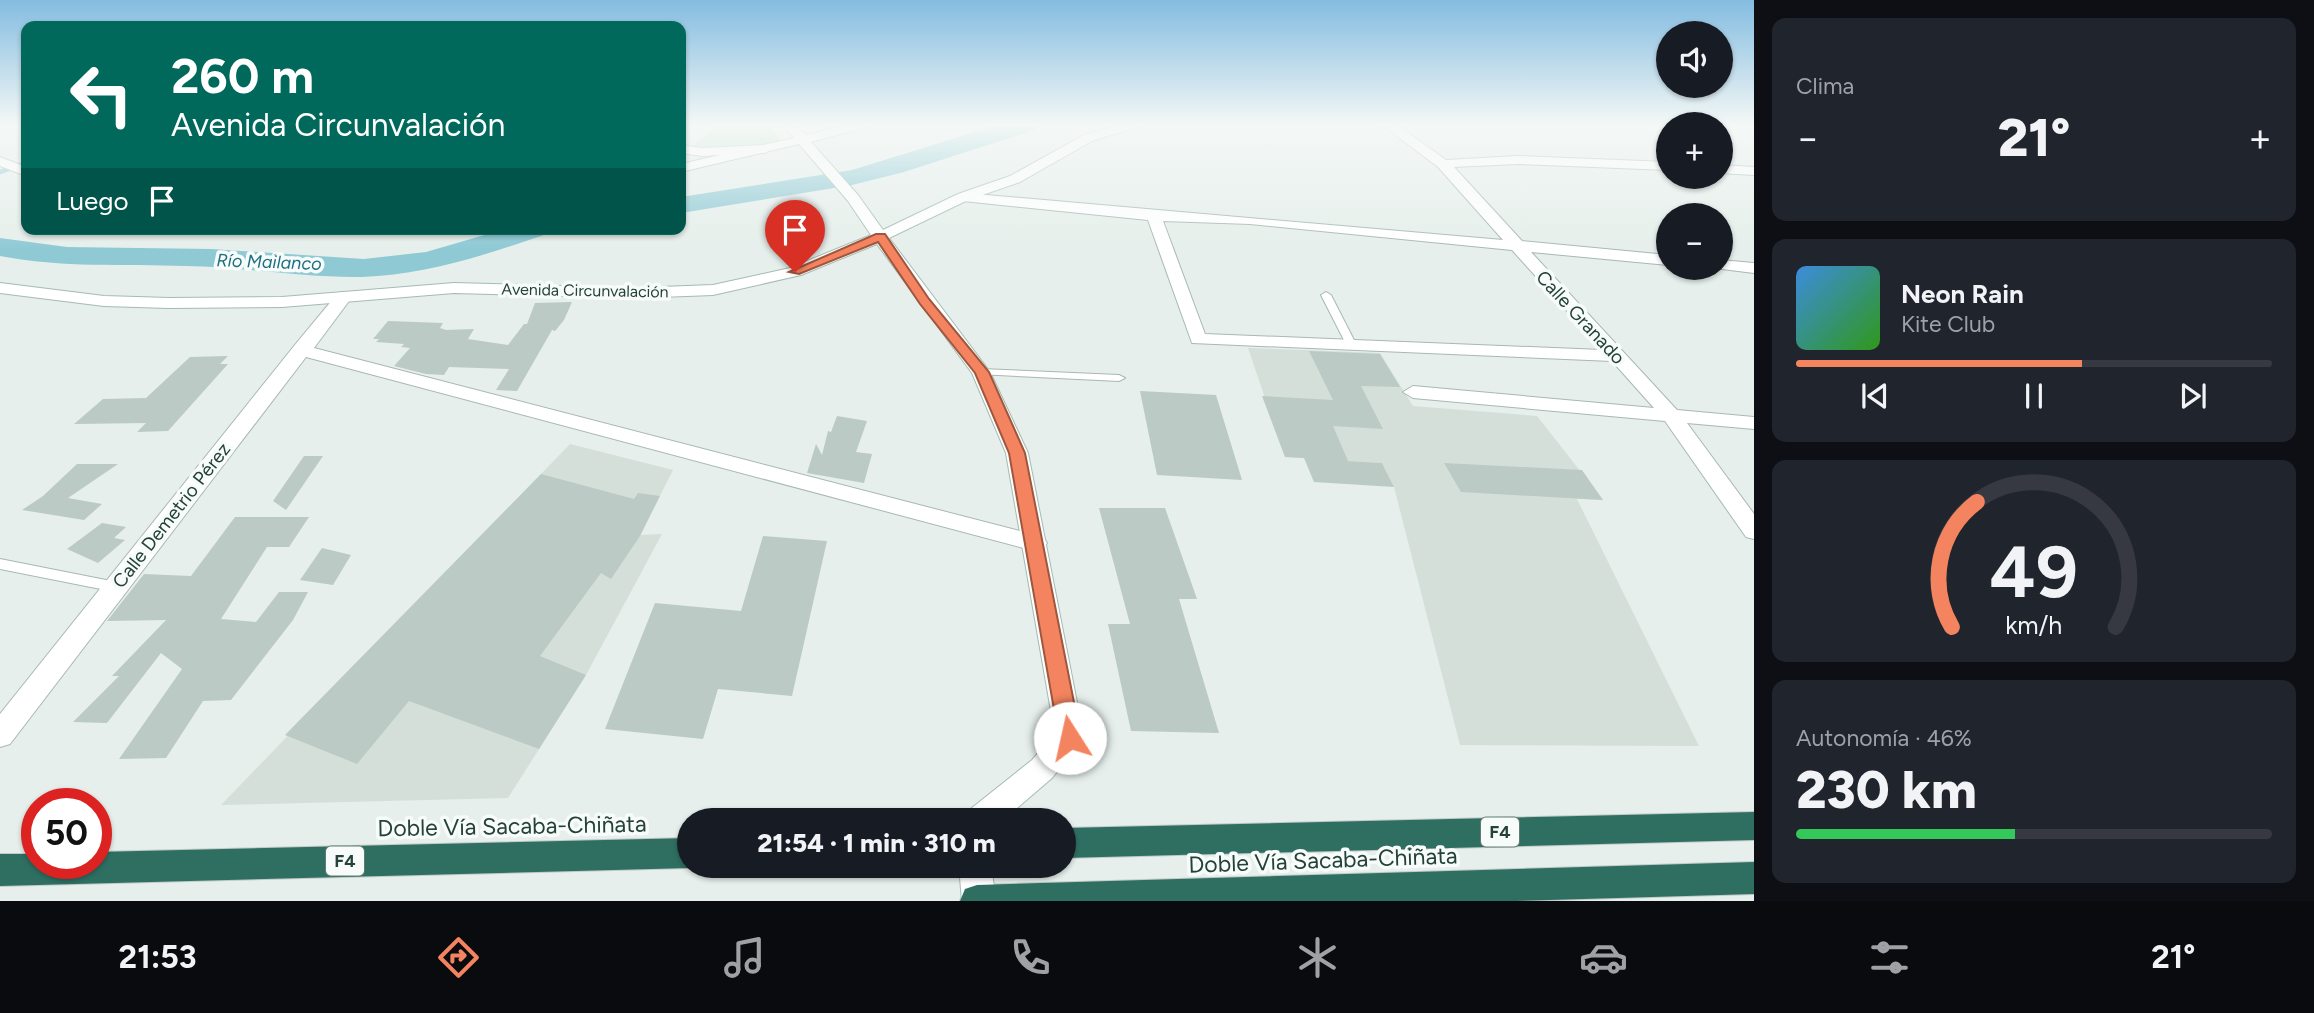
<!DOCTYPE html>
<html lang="es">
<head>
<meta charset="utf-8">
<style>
  body { margin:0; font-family:Figtree,sans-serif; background:#20242c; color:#f1f3f6; height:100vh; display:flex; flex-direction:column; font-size:26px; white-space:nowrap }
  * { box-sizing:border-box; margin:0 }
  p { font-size:23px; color:#9ea1a6 }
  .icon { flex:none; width:38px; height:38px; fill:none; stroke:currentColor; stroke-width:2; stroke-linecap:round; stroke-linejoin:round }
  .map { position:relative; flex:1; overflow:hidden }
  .sheet { display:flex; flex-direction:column; gap:18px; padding:18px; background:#0d0f14; width:560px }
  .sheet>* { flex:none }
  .top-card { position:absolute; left:21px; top:21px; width:665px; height:214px; border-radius:14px; box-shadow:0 2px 5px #0004; background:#00695c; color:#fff; overflow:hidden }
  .controls { position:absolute; left:1656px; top:21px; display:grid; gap:14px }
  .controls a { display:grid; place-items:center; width:77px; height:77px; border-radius:50%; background:#171b24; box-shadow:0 2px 5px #0004; font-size:35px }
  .speed { position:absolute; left:21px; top:788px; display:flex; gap:14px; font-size:35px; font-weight:700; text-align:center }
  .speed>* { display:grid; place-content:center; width:91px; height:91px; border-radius:50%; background:#171b24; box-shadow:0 2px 5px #0004; line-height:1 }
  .speed .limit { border:10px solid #d22; background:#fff; color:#111 }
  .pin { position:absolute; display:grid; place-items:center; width:60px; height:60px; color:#fff; margin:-72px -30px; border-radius:50% 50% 50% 0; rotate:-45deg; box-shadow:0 0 7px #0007 }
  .pin .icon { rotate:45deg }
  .me { position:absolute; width:77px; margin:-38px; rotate:350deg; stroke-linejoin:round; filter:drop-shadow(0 0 5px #0008) }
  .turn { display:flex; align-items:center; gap:24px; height:147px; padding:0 35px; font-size:32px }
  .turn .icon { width:91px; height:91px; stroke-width:2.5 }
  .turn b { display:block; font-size:49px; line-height:60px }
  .then { display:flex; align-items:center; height:66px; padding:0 35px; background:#0003; gap:14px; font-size:26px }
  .big { font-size:52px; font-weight:800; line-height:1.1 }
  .sheet .widget { flex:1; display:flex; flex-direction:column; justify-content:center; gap:10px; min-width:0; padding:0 24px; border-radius:14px; background:#20242c }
  .sheet .dial { align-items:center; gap:0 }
  .dial svg { height:182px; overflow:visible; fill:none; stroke:#363941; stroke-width:7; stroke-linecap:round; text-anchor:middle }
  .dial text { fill:#f1f3f6; stroke:none }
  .song { display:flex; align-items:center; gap:21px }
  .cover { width:84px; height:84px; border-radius:10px; background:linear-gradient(135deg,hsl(210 70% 55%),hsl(110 70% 35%)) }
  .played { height:7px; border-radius:4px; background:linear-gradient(90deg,#f4845f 60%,#363941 60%) }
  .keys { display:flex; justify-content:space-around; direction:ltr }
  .heat { display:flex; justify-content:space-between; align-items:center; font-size:38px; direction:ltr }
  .charge { height:10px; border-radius:5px; background:linear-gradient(90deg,#34c759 46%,#363941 0) }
  .trip { position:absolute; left:677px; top:808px; width:399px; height:70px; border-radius:35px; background:#171b24; box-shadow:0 2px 5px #0004; font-weight:800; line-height:70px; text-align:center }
  .dock { display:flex; height:112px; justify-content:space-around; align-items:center; background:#090b0e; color:#9ea1a6 }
  .dock .icon { width:49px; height:49px }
  .dock .on { color:#f4845f }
  .dock b { font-size:32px; color:#f1f3f6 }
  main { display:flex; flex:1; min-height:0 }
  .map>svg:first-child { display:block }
  .built { fill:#d4dfda }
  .green { fill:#bfe0c8 }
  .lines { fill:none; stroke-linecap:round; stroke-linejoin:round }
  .stream { stroke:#8ec9d4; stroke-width:4.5 }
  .river { fill:#8ec9d4; fill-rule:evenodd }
  .building { fill:#bbcac4 }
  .lane-casing { stroke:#a8b8b2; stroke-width:2 }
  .street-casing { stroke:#a8b8b2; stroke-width:2 }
  .secondary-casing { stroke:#a4bbb3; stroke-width:2 }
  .highway-casing { stroke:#c2cac8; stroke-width:2 }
  .lane { fill:#fff; fill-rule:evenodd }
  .street { fill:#fff; fill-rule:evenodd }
  .secondary { fill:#fff; fill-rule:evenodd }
  .highway { fill:#2f6f62; fill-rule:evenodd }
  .route { fill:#f4845f; stroke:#9f563e; stroke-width:2 }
  .labels { text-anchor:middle; stroke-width:7; stroke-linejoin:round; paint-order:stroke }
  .far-street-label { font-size:16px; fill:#24423a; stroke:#f7fbf9 }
  .far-water-label { font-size:18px; font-style:italic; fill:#1c6f80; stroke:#f7fbf9 }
  .shield { fill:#f7fbf9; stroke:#637a73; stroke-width:2 }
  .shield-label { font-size:18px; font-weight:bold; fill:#24423a }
  .street-label { font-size:19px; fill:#24423a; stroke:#f7fbf9 }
  .near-street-label { font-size:23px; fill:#24423a; stroke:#f7fbf9 }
</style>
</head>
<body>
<main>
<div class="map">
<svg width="1754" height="901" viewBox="0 0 1754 901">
  <rect width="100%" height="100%" fill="#e6efeb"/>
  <!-- built -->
  <path class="built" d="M1248 348 1380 353 1413 406 1537 416 1603 500 1577 499 1699 746 1460 745 1394 487 1382 463 1285 457Z
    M570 444 673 470 640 535 662 534 586 675 508 798 221 805Z"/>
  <!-- green -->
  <path class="green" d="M720 124H769L782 142 737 147 693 146Z"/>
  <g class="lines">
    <!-- stream -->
    <path class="stream" d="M0 172 26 163"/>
    <!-- river -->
    <path class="river" d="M1001 124H1040L1037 129 904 172 852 185 681 213V197L852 170Z
      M505 229H548L544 235C485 255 425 275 362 277 303 278 245 267 186 266 124 264 62 268 0 256V238L67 247 211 249 364 259 426 252Z"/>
  </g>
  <!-- building -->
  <path class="building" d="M572 302 564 320 555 331 552 330 517 391 496 390 509 369 449 367 444 375 426 374 394 366 410 348 401 347 404 344 376 342 379 339H373L388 321 443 323 440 328 446 330 474 329 468 339 508 345 524 324H527L535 303Z
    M1309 351 1380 354 1400 387 1361 386 1383 429 1333 426 1348 461 1382 463 1394 487 1314 482 1304 458 1285 457 1262 396 1333 400Z
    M228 356 220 364H228L168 431 137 432 146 423 74 424 103 399 146 398 190 357Z
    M1140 391 1216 395 1242 480 1157 475Z
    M837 416 867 421 856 452 872 454 864 483 807 473 816 444 822 455 828 431 831 432Z
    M304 456H323L286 510 273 501Z
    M1444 463 1582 470 1603 500 1461 492Z
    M77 464H118L68 498 102 504 84 520 22 510 43 496Z
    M541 474 634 499 638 493 660 496 640 536 611 579 601 573 540 656 586 675 539 749 409 701 357 764 285 735Z
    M1099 508H1165L1197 599H1179L1219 733 1131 731 1108 624H1130Z
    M235 517H309L289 547H267L221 619 256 622 279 592H308L293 620 231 700 203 701 166 758 119 759 182 669 161 653 107 723 73 722 119 676H112L166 620 107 621 144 574 191 576Z
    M102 523 126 527 114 538 125 540 98 563 67 549Z
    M763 536 827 541 792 696 718 689 703 739 605 729 655 603 741 611Z
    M322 548 351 555 333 585 300 580Z"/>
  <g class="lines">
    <!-- lane casing -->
    <g class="lane-casing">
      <path id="lane" d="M1326 292 1331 295 1357 346 1356 348 1352 349 1347 346 1321 295Z
        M981 369 1119 375 1125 378 1119 381 977 374 975 372Z
        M0 559 116 582 121 583 123 587 121 591 116 592 0 569Z"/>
    </g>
    <!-- street casing -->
    <g class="street-casing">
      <path id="street" d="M1381 124H1396L1446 160 1518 156 1668 162V170L1518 164 1454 167 1522 241 1668 255V265L1531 252 1677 410 1754 417V429L1687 423 1754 514V539L1746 537 1665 421 1413 398 1403 392 1413 386 1654 408 1612 361 1192 343 1148 220 963 201 956 197 963 193 1503 240 1438 167ZM1163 221 1250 224 1512 250 1602 350 1205 334Z
        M681 145 702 148 765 145 771 149 765 153 702 156 681 153Z
        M1720 165 1754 167V175L1720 173Z
        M1720 260 1754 263V273L1714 268H1720Z
        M344 292 352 297 314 348 1035 535 1043 537 1047 543 1043 549 1035 551 306 357 10 744 0 747V714L294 346 338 293Z"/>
    </g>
    <!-- secondary casing -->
    <g class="secondary-casing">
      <path id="secondary" d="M782 124H795L805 135 853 124H877L811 142 858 195 883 230 958 194 1010 176 1084 135 1125 124H1146L1092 141 1020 182 968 200 889 238 990 372 1028 453 1084 738 1052 778 1002 821H964L968 811 1032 760 1055 734 1006 453 972 373 877 244 801 275 713 295 634 298 454 293 282 307 169 308 104 306 0 293V283L104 296 169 298 282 297 454 283 634 288 713 285 790 268 871 235 848 201 799 144 681 172V164L794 138Z
        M0 157 26 167V176L0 166Z
        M959 866H991L996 901H962Z"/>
    </g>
    <!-- highway casing -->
    <g class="highway-casing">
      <path id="highway" d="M1754 812V840L1064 858V828Z
        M690 838V866H695L690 868 0 886V854H37V863H96V852Z
        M1754 862V894L1515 901H960L965 889 977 885Z"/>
    </g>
    <!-- lane -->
    <use href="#lane" class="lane"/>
    <!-- street -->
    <use href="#street" class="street"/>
    <!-- secondary -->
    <use href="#secondary" class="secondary"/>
    <!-- highway -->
    <use href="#highway" class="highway"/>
  </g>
  <!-- sky -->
  <linearGradient id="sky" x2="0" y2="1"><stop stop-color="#84bce0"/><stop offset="0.5" stop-color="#f4f8f6"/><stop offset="1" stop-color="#f4f8f6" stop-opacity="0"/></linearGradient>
  <rect width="1754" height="250" fill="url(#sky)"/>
  <!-- route -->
  <path class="route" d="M876 234H885L929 299 989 372 1025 453 1081 738 1077 744 1070 747 1062 744 1059 738 1009 453 975 373 920 304 878 242 799 274 789 272Z"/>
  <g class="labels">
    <!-- far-street labels -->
    <g class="far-street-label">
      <text transform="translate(585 290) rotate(1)" y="6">Avenida Circunvalación</text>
    </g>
    <!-- far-water labels -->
    <g class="far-water-label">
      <text transform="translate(269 262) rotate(2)" y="6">Río Mailanco</text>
    </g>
    <!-- shield labels -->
    <g class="shield">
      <rect x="1481" y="817.5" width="38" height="29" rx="5"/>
      <rect x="326" y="846.5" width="38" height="29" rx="5"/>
    </g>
    <g class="shield-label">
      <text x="1500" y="838">F4</text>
      <text x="345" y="867">F4</text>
    </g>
    <!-- street labels -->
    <g class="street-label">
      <text transform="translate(1581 317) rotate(47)" y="7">Calle Granado</text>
      <text transform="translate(171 515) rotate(-52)" y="7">Calle Demetrio Pérez</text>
    </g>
    <!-- near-street labels -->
    <g class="near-street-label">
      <text transform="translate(512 826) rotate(-1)" y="8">Doble Vía Sacaba-Chiñata</text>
      <text transform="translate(1323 860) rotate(-2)" y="8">Doble Vía Sacaba-Chiñata</text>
    </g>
  </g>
</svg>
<div class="controls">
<a><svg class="icon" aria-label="sound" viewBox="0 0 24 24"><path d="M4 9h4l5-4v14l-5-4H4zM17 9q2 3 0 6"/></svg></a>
<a>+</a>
<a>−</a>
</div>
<div class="speed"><div class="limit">50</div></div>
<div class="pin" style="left:795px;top:272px;background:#d93025"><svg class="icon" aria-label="arrive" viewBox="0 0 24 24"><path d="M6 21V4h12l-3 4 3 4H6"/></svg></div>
<svg class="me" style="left:1070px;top:738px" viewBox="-20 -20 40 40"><circle r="19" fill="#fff"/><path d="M0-13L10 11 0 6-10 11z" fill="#f4845f"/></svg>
<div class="trip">21:54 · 1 min · 310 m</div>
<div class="top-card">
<div class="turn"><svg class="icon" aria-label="left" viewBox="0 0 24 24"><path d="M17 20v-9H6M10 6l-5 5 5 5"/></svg><div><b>260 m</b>Avenida Circunvalación</div></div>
<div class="then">Luego<svg class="icon" aria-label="arrive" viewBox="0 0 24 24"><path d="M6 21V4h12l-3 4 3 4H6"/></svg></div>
</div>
</div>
<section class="sheet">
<div class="widget"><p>Clima</p>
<div class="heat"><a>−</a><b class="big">21°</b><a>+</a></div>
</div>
<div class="widget">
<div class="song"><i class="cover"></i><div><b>Neon Rain</b><p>Kite Club</p></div></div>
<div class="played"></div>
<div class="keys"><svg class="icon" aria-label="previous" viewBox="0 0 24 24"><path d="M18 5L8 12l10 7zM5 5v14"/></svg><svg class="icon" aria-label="pause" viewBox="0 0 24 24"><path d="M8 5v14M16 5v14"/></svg><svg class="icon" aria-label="next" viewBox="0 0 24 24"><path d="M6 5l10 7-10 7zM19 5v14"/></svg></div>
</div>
<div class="widget dial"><svg viewBox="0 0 100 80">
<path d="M14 69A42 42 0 1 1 86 69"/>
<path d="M14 69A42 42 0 0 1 25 14" stroke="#f4845f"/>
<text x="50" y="56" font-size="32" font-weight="700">49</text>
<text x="50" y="72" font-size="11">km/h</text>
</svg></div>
<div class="widget"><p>Autonomía · 46%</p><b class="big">230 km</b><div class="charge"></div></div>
</section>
</main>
<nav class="dock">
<b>21:53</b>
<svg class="icon on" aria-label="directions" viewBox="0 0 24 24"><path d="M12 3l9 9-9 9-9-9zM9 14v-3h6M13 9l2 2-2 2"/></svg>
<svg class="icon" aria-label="music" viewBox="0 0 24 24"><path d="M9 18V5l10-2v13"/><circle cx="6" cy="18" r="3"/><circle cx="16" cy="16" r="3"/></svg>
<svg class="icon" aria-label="phone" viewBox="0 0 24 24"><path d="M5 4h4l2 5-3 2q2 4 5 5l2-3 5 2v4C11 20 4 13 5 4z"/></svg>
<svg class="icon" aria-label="climate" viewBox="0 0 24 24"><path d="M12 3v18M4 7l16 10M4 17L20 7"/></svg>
<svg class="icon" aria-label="car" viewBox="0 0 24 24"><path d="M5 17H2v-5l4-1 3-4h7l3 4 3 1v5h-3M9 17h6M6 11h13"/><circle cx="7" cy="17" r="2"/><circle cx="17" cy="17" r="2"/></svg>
<svg class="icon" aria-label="filters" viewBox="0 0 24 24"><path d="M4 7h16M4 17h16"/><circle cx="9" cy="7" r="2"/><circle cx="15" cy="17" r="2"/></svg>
<b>21°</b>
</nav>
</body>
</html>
